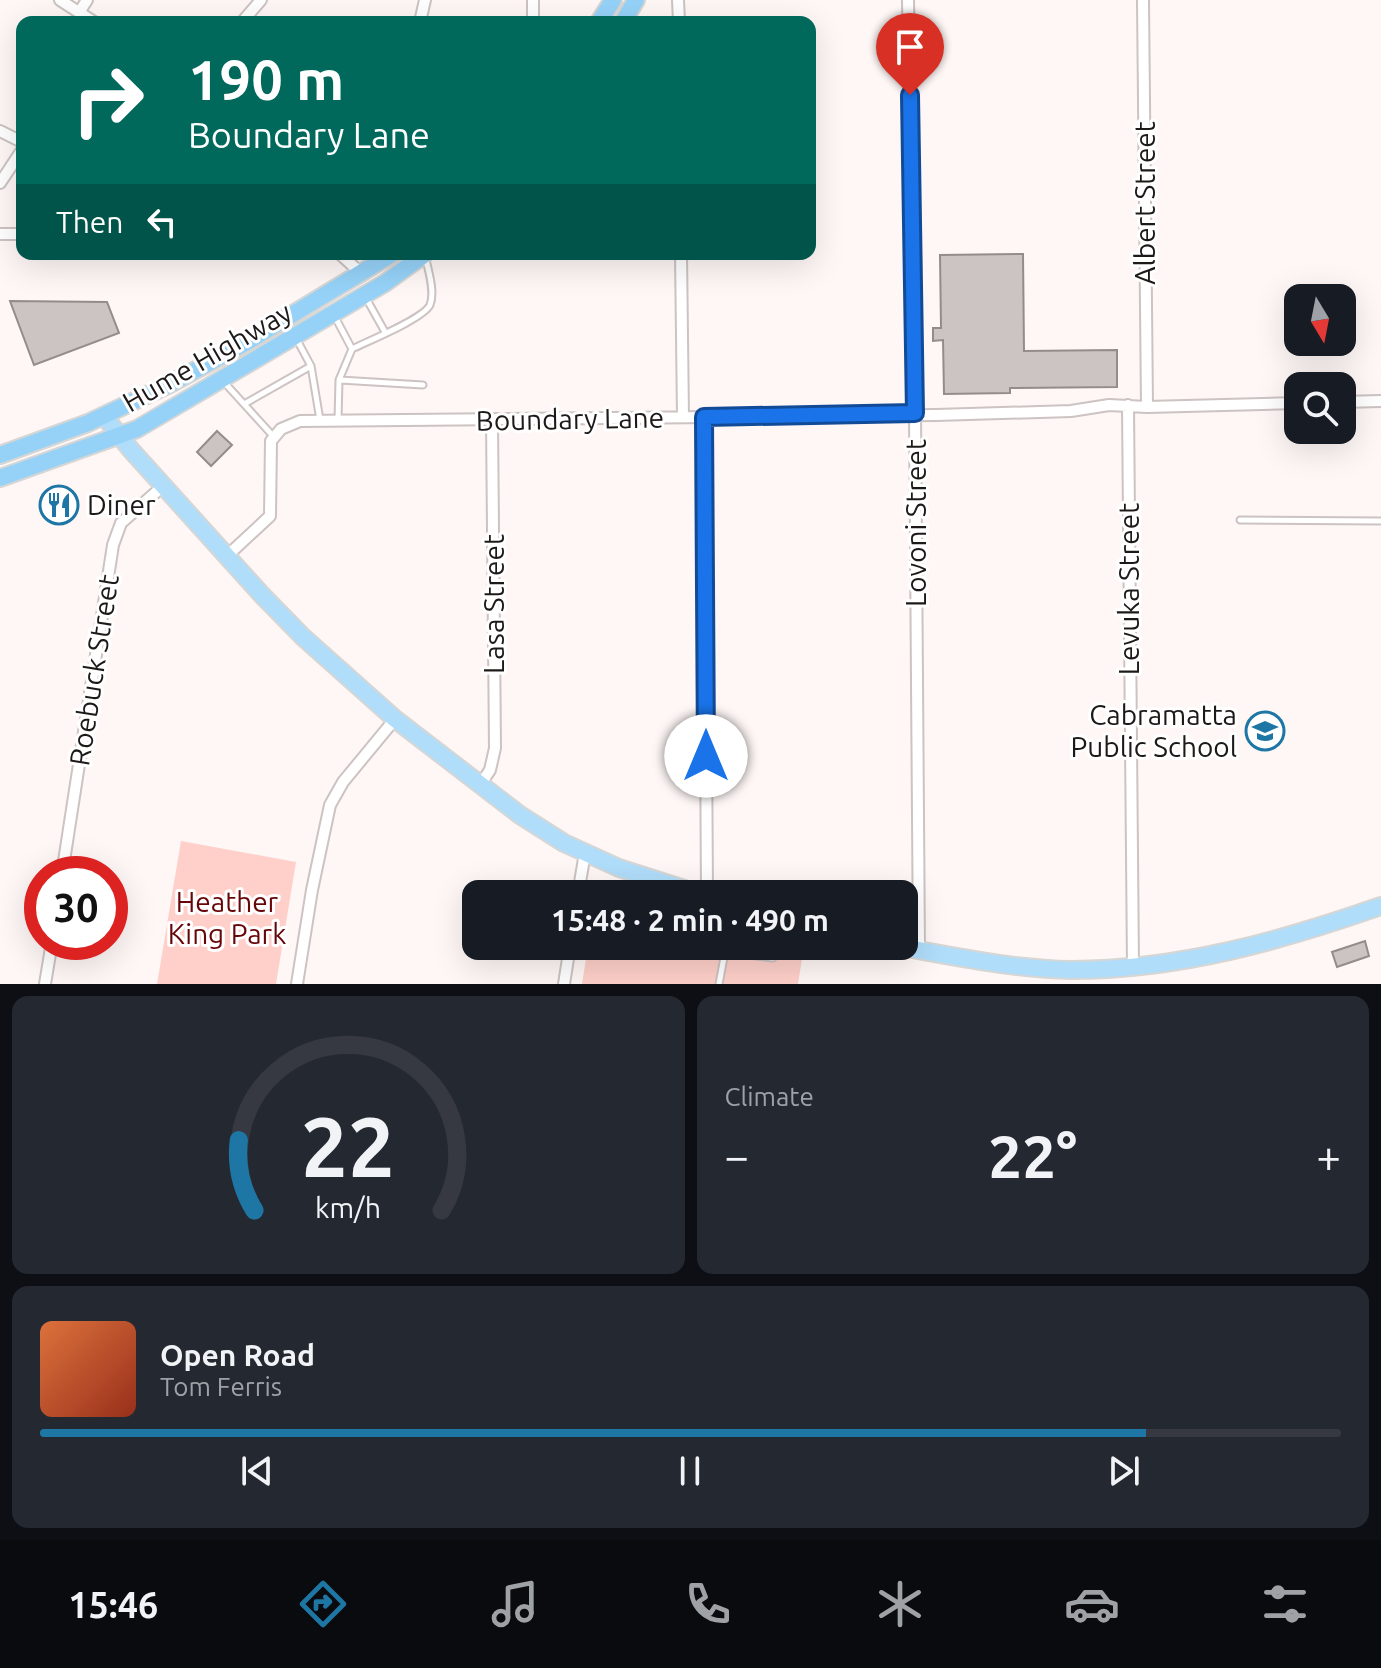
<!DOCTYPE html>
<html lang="en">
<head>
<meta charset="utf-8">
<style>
  body { margin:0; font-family:Ubuntu,sans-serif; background:#242831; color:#f1f3f6; height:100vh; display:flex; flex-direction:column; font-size:30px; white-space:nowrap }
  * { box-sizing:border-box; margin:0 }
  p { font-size:26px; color:#9ea1a6 }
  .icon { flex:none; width:44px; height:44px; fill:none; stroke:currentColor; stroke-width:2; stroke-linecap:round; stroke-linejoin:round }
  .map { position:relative; height:984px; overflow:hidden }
  .drawer { display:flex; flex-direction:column; gap:12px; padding:12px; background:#0d0f14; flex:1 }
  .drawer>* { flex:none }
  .banner { position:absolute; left:16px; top:16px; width:800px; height:244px; border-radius:16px; box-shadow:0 8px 32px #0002; background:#00695c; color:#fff; overflow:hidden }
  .needle { width:52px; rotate:170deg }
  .controls { position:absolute; left:1284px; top:284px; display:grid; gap:16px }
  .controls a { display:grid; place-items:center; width:72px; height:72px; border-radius:16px; background:#171b24; box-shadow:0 8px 32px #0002; font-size:40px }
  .speed { position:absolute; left:24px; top:856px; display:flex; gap:16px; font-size:40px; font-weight:700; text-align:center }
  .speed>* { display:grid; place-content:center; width:104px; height:104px; border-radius:50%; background:#171b24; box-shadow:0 8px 32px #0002; line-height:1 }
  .speed .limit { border:12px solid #d22; background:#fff; color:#111 }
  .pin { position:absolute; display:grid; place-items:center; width:68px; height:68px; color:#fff; margin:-82px -34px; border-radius:50% 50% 50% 0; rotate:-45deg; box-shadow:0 0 8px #0007 }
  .pin .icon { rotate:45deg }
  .me { position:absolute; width:88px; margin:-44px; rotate:0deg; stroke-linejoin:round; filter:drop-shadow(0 0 6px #0008) }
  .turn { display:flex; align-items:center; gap:28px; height:168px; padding:0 40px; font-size:36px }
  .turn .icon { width:104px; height:104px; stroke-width:2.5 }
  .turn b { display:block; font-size:56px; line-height:68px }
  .then { display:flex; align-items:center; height:76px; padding:0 40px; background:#0003; gap:16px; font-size:30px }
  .big { font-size:60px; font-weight:700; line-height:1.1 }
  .drawer .tile { flex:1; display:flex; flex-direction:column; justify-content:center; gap:12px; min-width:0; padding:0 28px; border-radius:16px; background:#242831 }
  .drawer .dial { align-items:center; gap:0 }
  .dial svg { height:208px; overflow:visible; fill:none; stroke:#363941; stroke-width:7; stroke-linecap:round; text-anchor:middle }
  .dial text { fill:#f1f3f6; stroke:none }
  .song { display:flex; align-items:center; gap:24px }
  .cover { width:96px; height:96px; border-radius:12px; background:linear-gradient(135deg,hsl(20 70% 55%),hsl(10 70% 35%)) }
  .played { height:8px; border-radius:4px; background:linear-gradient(90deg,#1e76a5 85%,#363941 85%) }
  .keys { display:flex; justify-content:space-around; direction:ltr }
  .heat { display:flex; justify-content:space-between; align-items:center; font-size:44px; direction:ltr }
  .drawer .tiles { flex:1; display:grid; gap:12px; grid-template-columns:1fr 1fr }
  .tile:last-child { grid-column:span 2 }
  .trip { position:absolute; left:462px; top:880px; width:456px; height:80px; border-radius:16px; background:#171b24; box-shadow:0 8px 32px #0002; font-weight:700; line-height:80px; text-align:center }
  .tabs { display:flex; height:128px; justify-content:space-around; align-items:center; background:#090b0e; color:#9ea1a6 }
  .tabs .icon { width:56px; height:56px }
  .tabs .selected { color:#1e76a5 }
  .tabs b { font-size:36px; color:#f1f3f6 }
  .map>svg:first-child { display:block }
  .green { fill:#fed0c9 }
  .building { fill:#ccc4c2; stroke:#948c8b; stroke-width:2 }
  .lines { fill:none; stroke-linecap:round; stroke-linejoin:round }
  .service-casing { stroke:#ccc3c2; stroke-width:9 }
  .minor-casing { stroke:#ccc3c2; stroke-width:14 }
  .primary-casing { stroke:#d6d6d5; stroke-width:20 }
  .trunk-casing { stroke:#d6d6d5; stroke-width:20 }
  .service { stroke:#fff; stroke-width:5 }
  .minor { stroke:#fff; stroke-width:10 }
  .primary { stroke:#b0ddfa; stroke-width:16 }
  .trunk { stroke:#96d2f8; stroke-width:16 }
  .route-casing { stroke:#114b97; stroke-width:20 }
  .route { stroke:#1a73e8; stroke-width:14 }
  .labels { text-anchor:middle; stroke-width:6; stroke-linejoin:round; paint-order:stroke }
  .street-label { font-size:28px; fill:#1c1918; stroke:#fff }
  .poi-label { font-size:28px; fill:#1c1918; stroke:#fff; text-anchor:start }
  .park-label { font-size:28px; fill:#670608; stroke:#fff }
</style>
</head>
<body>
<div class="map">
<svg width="1381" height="984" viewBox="0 0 1381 984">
  <rect width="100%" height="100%" fill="#fef7f6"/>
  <!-- green -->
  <path class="green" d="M181 841 296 862 276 984H157Z
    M588 946H804L798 984H582Z"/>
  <!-- building -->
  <path class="building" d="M1023 254 1024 351 1117 350V387L1010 388V393L944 394 943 340 933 341V328H941L940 255Z
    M10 301 107 302 119 333 34 365Z
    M217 431 232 445 211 466 197 452Z
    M1365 941 1369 956 1337 967 1332 952Z"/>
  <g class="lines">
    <!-- service casing -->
    <g class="service-casing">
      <path id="service" d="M366 298 385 332
        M334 315 352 349
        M296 338 311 366 320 420
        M340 380 423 385
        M223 381 273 436
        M246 403 311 366
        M338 420 339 380 352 349C368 341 423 319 430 305 435 293 429 272 426 260
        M1240 520 1381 521
        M726 946 725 952 773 958
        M719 984 725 952"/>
    </g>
    <!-- minor casing -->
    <g class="minor-casing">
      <path id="minor" d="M60 0 94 22
        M533 0V22
        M678 0 679 22
        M908 0 915 413 919 950
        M1143 0 1147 407
        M80 11 87 0
        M242 22 261 0
        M420 22 425 0
        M0 131 22 142
        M0 183 22 150
        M0 234H22
        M340 254 362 274
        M681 254 683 417
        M1342 402 1381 401
        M1128 405 1133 966
        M704 417 707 894
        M227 556 270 516 271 441 281 429 300 421 936 415 1071 411 1109 405 1147 407 1298 403
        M480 785 490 770 495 748 492 420
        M62 874 113 545 121 523 163 486
        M578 894 585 853
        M45 984 52 942
        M297 984 312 890 330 805 343 782 395 719
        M564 984 570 946"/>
    </g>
    <!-- primary casing -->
    <g class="primary-casing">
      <path id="primary" d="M104 416 131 450 261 594 303 637 395 719 520 815 564 843 619 868 700 894
        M895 946C953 956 1012 969 1071 970 1178 970 1281 941 1381 906"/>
    </g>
    <!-- trunk casing -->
    <g class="trunk-casing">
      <path id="trunk" d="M599 22 613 0
        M623 22 636 0
        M0 455 88 423 170 384 247 342 392 254
        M0 478 137 429 385 283 425 254"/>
    </g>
    <!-- service -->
    <use href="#service" class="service"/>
    <!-- minor -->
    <use href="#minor" class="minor"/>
    <!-- primary -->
    <use href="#primary" class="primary"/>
    <!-- trunk -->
    <use href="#trunk" class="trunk"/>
  </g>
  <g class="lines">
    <!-- route casing -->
    <g class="route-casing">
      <path id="route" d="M706 756 704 417 915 413 910 95"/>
    </g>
    <!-- route -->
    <use href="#route" class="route"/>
  </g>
  <!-- icons -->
  <defs>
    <g id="restaurant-ring" transform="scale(2)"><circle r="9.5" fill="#fff" stroke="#1e76a5" stroke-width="1.5"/><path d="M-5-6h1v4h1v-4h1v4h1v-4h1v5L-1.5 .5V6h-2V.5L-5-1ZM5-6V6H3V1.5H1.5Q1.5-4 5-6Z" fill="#1e76a5"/></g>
    <g id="school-ring" transform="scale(2)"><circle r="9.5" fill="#fff" stroke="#1e76a5" stroke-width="1.5"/><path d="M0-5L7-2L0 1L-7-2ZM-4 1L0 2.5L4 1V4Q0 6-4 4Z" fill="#1e76a5"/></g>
  </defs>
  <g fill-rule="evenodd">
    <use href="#restaurant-ring" x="59" y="505"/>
    <use href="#school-ring" x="1265" y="731"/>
  </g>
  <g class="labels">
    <!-- street labels -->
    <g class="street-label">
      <text transform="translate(1145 203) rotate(-90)" y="10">Albert Street</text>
      <text transform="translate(207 357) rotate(-30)" y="10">Hume Highway</text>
      <text transform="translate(570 419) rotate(-1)" y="10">Boundary Lane</text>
      <text transform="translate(916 523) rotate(-90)" y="10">Lovoni Street</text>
      <text transform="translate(1129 589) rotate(-90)" y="10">Levuka Street</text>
      <text transform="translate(494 604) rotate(-90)" y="10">Lasa Street</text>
      <text transform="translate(94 670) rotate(-81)" y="10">Roebuck Street</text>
    </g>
    <!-- poi labels -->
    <g class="poi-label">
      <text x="87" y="515">Diner</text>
      <text x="1237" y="725" text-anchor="end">Cabramatta<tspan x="1237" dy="32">Public School</tspan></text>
    </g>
    <!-- park labels -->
    <g class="park-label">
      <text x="227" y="912">Heather<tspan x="227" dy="32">King Park</tspan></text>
    </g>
  </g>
</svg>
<div class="controls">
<a><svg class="needle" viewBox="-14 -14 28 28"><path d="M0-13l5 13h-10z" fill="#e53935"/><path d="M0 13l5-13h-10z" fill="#9ea1a6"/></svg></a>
<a><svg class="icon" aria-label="search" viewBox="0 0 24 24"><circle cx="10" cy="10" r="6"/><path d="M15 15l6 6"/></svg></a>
</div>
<div class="speed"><div class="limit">30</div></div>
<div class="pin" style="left:910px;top:95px;background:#d93025"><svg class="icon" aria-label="arrive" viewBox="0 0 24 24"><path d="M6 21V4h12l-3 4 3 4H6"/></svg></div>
<svg class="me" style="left:706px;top:756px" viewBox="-20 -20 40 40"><circle r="19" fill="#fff"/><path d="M0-13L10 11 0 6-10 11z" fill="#1a73e8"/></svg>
<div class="trip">15:48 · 2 min · 490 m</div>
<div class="banner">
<div class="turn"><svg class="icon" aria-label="right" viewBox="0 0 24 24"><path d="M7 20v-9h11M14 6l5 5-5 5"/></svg><div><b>190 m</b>Boundary Lane</div></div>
<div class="then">Then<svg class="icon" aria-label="left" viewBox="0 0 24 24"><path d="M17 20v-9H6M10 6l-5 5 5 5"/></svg></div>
</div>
</div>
<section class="drawer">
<div class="tiles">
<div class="tile dial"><svg viewBox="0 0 100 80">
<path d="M14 69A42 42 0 1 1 86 69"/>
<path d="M14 69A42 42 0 0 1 8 42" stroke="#1e76a5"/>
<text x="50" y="56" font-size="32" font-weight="700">22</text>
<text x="50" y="72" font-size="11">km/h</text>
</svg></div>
<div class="tile"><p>Climate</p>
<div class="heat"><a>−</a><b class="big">22°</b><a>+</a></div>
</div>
<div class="tile">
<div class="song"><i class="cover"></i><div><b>Open Road</b><p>Tom Ferris</p></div></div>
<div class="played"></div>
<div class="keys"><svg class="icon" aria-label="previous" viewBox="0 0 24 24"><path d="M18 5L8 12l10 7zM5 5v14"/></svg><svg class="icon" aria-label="pause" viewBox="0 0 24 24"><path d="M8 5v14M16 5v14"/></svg><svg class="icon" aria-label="next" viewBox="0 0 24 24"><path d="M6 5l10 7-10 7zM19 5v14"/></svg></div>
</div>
</div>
</section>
<nav class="tabs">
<b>15:46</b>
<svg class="icon selected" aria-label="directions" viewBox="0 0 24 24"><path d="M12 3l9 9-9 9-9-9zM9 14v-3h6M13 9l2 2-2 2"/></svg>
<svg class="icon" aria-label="music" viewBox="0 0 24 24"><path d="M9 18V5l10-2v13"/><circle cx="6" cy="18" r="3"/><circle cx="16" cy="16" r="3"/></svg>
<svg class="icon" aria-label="phone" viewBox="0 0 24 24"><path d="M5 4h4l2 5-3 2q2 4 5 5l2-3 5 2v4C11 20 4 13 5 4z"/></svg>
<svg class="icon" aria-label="climate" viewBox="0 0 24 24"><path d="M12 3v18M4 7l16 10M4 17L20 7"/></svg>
<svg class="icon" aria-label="car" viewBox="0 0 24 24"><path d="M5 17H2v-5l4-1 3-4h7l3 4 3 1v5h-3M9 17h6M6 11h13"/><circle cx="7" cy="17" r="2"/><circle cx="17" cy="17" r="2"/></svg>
<svg class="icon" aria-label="filters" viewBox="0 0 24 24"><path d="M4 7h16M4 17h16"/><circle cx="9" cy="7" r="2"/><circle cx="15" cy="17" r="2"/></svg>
</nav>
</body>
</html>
